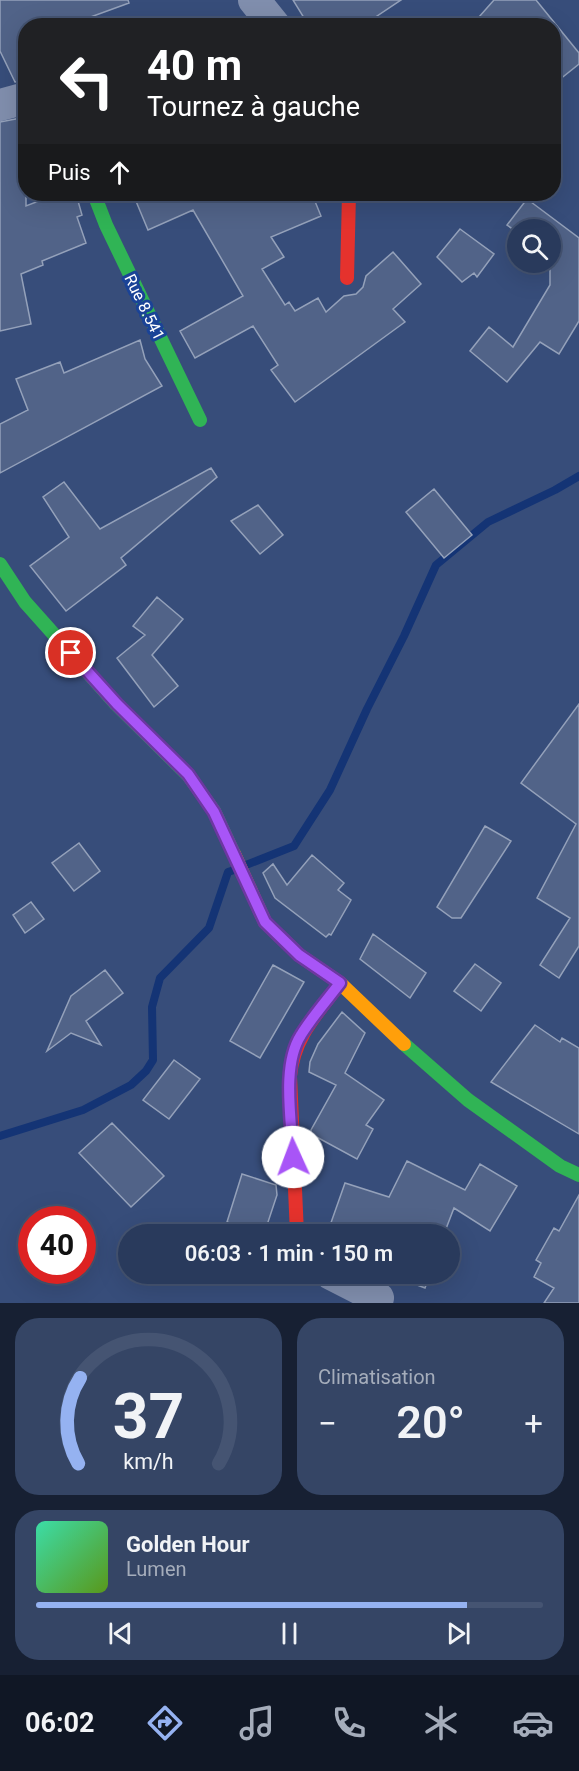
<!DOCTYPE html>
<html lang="fr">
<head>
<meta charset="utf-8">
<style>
  body { margin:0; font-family:Roboto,sans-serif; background:#354565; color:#f1f3f6; height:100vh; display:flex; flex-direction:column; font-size:22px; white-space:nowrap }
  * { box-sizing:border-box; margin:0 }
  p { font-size:20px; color:#a5adbb }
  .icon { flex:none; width:33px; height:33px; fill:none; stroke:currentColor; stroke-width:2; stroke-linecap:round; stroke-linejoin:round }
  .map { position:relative; height:1303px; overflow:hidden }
  .side { display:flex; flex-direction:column; gap:15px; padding:15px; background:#172033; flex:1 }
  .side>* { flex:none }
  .banner { position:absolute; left:18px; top:18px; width:543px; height:183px; border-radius:24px; box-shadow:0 6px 24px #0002,0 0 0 2px #455472; background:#202124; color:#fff; overflow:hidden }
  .tools { position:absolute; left:507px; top:219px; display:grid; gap:12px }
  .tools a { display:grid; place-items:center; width:54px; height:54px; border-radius:50%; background:#293a5c; box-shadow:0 6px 24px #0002,0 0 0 2px #455472; font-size:30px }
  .speed { position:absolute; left:18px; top:1206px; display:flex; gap:12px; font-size:30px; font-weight:700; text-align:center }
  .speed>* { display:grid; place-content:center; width:78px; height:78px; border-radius:50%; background:#293a5c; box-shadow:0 6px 24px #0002,0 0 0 2px #455472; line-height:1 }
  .speed .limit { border:9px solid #d22; background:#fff; color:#111 }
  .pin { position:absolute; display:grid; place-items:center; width:51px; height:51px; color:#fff; margin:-26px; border:3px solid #fff; border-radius:50%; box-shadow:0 2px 6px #0007 }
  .me { position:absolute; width:66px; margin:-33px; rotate:358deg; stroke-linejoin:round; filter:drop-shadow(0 0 4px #0008) }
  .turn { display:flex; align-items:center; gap:21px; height:126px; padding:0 30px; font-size:27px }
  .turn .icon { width:78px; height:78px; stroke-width:2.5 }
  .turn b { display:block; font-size:42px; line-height:51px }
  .then { display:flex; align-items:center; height:57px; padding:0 30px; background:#0003; gap:12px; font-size:22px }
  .big { font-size:45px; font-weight:600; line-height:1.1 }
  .side .tile { flex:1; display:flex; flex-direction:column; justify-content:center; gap:9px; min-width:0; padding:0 21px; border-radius:24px; background:#354565 }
  .side .dial { align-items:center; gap:0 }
  .dial svg { height:156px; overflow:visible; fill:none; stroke:#455472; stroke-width:7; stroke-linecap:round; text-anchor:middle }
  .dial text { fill:#f1f3f6; stroke:none }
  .song { display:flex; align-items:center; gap:18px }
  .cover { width:72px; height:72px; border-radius:9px; background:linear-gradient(135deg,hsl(160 70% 55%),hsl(90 70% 35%)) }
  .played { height:6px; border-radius:3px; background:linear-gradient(90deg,#95b2f1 85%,#455472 85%) }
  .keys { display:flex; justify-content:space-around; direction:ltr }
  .heat { display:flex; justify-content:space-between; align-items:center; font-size:33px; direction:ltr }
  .side .tiles { flex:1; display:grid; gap:15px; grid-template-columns:1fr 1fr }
  .tile:last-child { grid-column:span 2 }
  .trip { position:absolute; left:118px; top:1224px; width:342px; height:60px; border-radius:30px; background:#293a5c; box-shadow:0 6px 24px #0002,0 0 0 2px #455472; font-weight:600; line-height:60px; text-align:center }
  .menu { display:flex; height:96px; justify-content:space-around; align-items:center; background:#101725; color:#a5adbb }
  .menu .icon { width:42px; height:42px }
  .menu .active { color:#95b2f1 }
  .menu b { font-size:27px; color:#f1f3f6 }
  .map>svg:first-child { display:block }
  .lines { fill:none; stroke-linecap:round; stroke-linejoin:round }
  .stream { stroke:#143475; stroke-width:8 }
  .building { fill:#516388; stroke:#94a1ba; stroke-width:1.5 }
  .street { stroke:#808ead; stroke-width:32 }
  .fast { stroke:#30b455; stroke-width:14 }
  .slow { stroke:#ff9f0a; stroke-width:14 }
  .jam { stroke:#e5322d; stroke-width:14 }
  .route-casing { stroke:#6d37a1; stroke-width:15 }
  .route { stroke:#a855f7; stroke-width:10 }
  .labels { text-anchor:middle; stroke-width:6; stroke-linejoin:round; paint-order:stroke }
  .street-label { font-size:16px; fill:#fff; stroke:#1a4397 }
</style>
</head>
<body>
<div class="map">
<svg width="579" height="1303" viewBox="0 0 579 1303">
  <rect width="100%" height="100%" fill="#374d7a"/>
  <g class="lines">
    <!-- stream -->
    <path class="stream" d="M246 865 294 846 330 790 367 709 404 636 436 565 488 522 555 490 579 476
      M0 1136 83 1110 131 1085 146 1071 153 1060 152 1007 160 978 209 928 228 872 234 870"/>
  </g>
  <!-- building -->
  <path class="building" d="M0 0H128L129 3 66 26H26V81L15 82 0 51Z
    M293 0H401L362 26H309Z
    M494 0H536L579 53V64L554 84V26H471Z
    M26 117V206L57 194H76L82 215 77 217 86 243 42 261 43 265 21 274 31 324 0 331V122Z
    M133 194H312L321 216 271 237 284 257 262 269 285 305 289 302 295 311 318 298 326 312 344 296 356 294 363 287 366 276 393 252 421 284 393 309 405 322 295 402 271 370 278 365 253 326 195 358 180 331 243 296 193 210 148 230Z
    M527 199 579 238V321L559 354 540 342 507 382 470 351 489 327 513 347 550 285V230H518V233L507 225Z
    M460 229 494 254 477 277 474 273 462 282 437 257Z
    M140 340 145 359 162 386 0 473V424L28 410 16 379 60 362 64 373Z
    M211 468 217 477 121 558 126 565 66 611 30 566 69 537 43 497 64 482 100 529Z
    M434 489 472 535 444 558 406 512Z
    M258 505 283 535 260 554 231 521Z
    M157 597 183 619 152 655 178 686 154 707 117 658 145 635 133 626Z
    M579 704V946L559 978 540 965 570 918 537 898 576 824 521 783Z
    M485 826 511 841 461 918H452L437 907Z
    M79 843 100 871 74 891 52 863Z
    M312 855 344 883 338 890 351 900 331 935 329 934 326 937 275 898 263 873 273 864 287 885Z
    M31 902 44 919 25 933 13 915Z
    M373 934 426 973 410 998 360 959Z
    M475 964 501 983 481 1011 454 991Z
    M273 965 304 982 260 1058 230 1041Z
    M105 970 123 993 86 1021 101 1045 71 1033 47 1051 71 996Z
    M342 1012 365 1033 345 1073 384 1100 366 1125 373 1129 357 1159 311 1134V1130L336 1085 309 1072 310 1062 318 1044Z
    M535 1025 560 1042 562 1038 579 1048V1134L491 1082Z
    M174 1060 200 1079 169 1119 143 1100Z
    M112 1123 164 1176 131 1207 79 1153Z
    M407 1161 465 1190 480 1164 517 1186 490 1231 454 1208 444 1234H327L345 1183 389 1197Z
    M242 1174 276 1185 277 1195 264 1234 227 1222Z
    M579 1195V1303H544L554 1288 534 1277 541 1263 536 1260 554 1228 559 1231Z
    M397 1274H430L425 1288 404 1280 405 1277Z"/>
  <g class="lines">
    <!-- street -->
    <path class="street" d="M254 0 275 26
      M0 105 26 98
      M331 1274 378 1298"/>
    <!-- fast -->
    <path class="fast" d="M94 194 106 225 200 420
      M0 564 25 602 116 704 188 775 214 811 234 854
      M404 1044 468 1100 560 1166 579 1175"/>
    <!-- slow -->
    <path class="slow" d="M234 854 265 922 299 955 340 983 404 1044"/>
    <!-- jam -->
    <path class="jam" d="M347 278 349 194
      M297 1234 290 1076C294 1036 317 1014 340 983"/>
  </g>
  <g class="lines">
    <!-- route casing -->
    <g class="route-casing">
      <path id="route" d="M71 653 117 704 188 774 214 812 265 922 299 955 340 983C327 1000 312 1017 301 1035 281 1066 292 1122 293 1157"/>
    </g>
    <!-- route -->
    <use href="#route" class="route"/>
  </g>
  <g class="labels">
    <!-- street labels -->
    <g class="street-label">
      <text transform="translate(145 307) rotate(64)" y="6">Rue 8.541</text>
    </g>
  </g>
</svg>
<div class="tools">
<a><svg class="icon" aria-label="search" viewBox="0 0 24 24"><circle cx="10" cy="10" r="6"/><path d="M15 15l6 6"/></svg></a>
</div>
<div class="speed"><div class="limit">40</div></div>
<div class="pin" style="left:71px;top:653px;background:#d93025"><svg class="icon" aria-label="arrive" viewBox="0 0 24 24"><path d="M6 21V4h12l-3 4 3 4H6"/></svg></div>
<svg class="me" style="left:293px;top:1157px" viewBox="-20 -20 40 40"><circle r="19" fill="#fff"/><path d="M0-13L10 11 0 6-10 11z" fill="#a855f7"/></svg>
<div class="trip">06:03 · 1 min · 150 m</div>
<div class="banner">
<div class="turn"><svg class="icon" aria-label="left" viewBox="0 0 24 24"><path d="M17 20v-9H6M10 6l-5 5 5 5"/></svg><div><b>40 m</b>Tournez à gauche</div></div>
<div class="then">Puis<svg class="icon" aria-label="ahead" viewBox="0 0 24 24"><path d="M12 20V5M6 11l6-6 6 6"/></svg></div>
</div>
</div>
<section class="side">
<div class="tiles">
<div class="tile dial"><svg viewBox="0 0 100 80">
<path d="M14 69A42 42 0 1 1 86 69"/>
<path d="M14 69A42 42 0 0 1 15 25" stroke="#95b2f1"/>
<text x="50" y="56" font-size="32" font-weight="700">37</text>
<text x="50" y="72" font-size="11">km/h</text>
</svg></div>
<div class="tile"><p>Climatisation</p>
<div class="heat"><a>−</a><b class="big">20°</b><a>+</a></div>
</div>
<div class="tile">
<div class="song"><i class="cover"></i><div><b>Golden Hour</b><p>Lumen</p></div></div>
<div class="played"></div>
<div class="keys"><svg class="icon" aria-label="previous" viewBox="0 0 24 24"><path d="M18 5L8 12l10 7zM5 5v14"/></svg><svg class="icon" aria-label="pause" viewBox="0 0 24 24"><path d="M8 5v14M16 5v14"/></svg><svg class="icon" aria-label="next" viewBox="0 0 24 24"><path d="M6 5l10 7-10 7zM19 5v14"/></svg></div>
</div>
</div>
</section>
<nav class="menu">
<b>06:02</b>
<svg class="icon active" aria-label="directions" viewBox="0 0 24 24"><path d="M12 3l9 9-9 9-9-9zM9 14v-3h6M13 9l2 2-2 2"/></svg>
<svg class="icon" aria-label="music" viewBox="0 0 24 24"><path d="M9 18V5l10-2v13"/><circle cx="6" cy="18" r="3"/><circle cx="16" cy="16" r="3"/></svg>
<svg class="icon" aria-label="phone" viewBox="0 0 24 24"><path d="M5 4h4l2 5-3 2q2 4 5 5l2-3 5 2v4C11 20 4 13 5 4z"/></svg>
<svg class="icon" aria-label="climate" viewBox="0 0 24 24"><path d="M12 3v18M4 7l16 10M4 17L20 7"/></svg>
<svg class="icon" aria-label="car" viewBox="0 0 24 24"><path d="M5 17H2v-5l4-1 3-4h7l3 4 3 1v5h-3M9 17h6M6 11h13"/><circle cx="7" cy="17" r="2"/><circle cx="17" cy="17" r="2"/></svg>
</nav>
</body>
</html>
